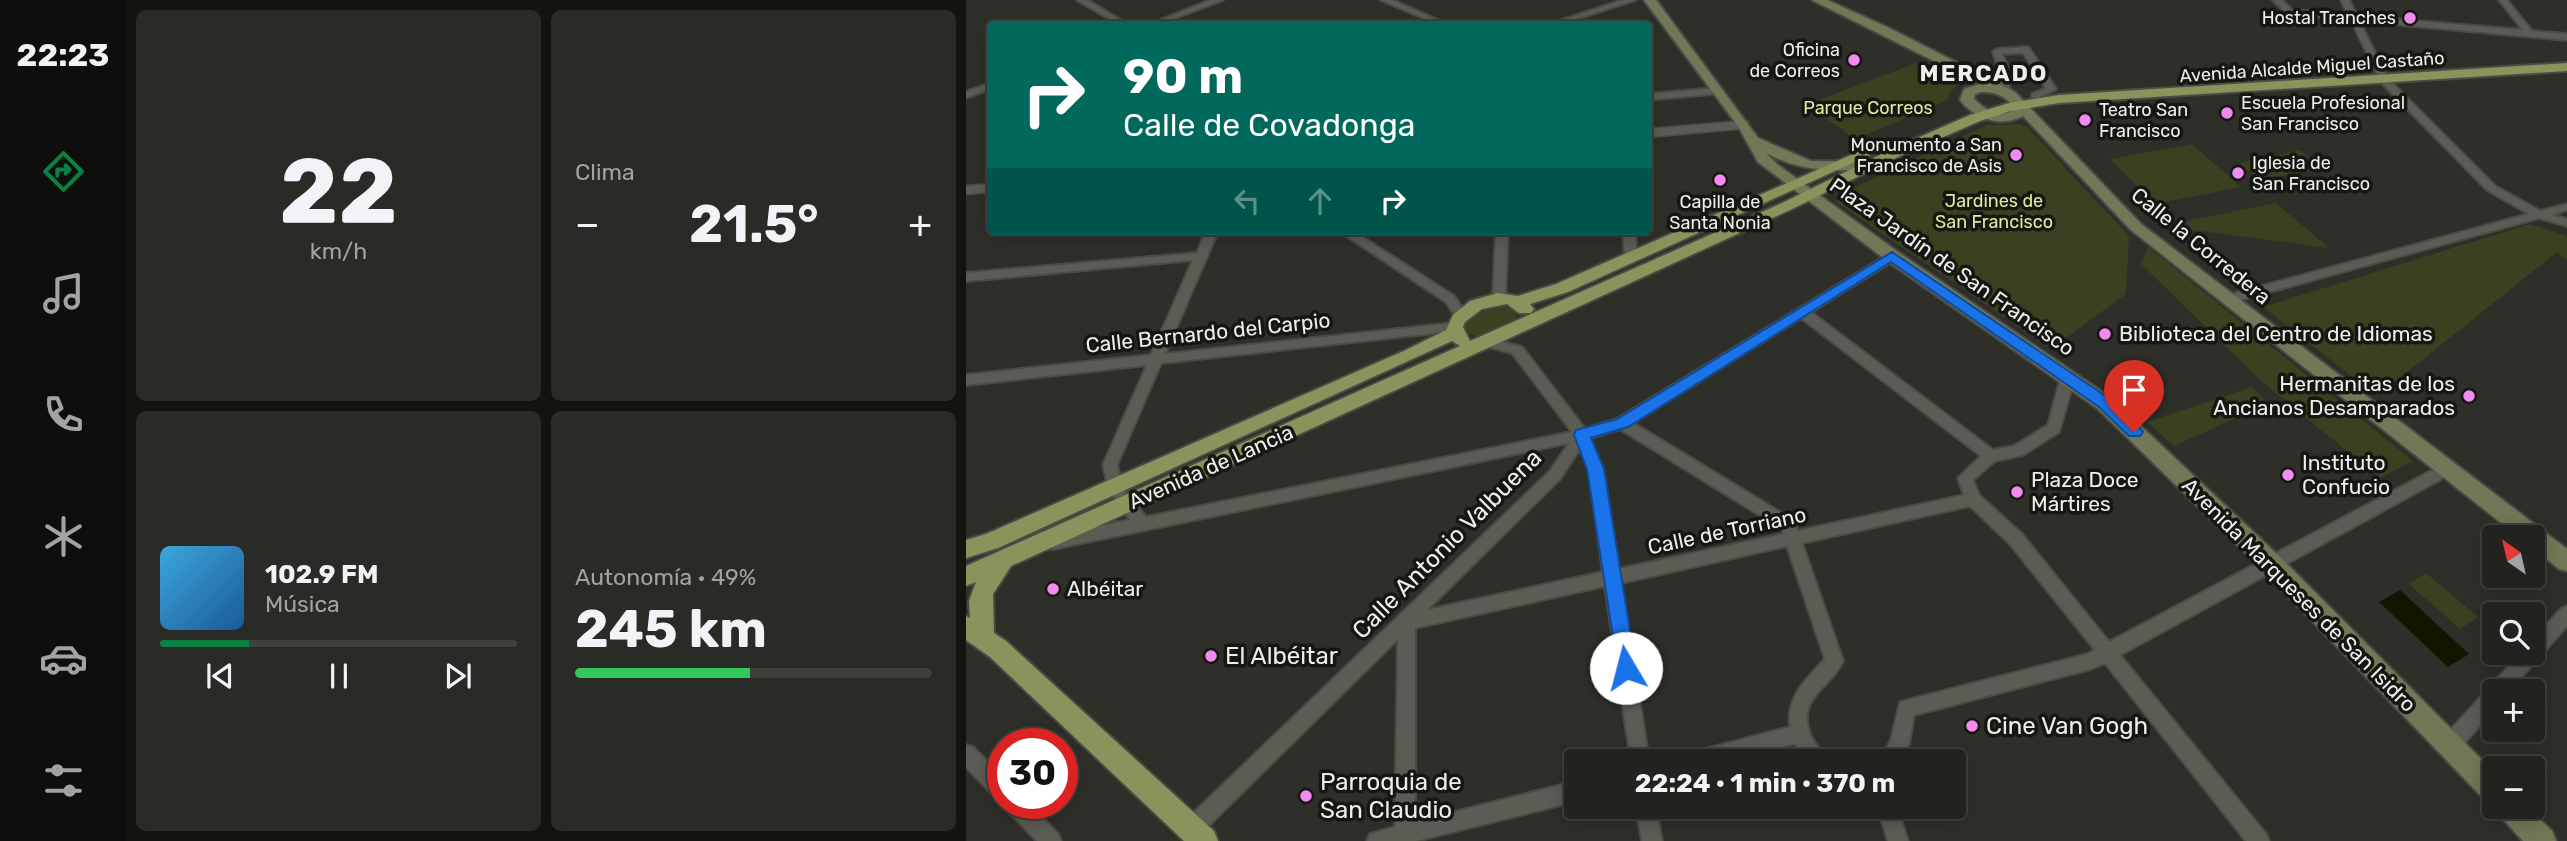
<!DOCTYPE html>
<html lang="es">
<head>
<meta charset="utf-8">
<style>
  body { margin:0; font-family:Rubik,sans-serif; background:#2a2b27; color:#f1f3f6; height:100vh; display:flex; flex-direction:column; font-size:26px; white-space:nowrap }
  * { box-sizing:border-box; margin:0 }
  p { font-size:23px; color:#a2a4a4 }
  .icon { flex:none; width:38px; height:38px; fill:none; stroke:currentColor; stroke-width:2; stroke-linecap:round; stroke-linejoin:round }
  .map { position:relative; flex:1; overflow:hidden }
  .sheet { display:flex; flex-direction:column; gap:10px; padding:10px; background:#131310; width:840px }
  .sheet>* { flex:none }
  .hud { position:absolute; left:21px; top:21px; width:665px; height:214px; border-radius:7px; box-shadow:0 4px 18px #0003,0 0 0 2px #3f403c; background:#00695c; color:#fff; overflow:hidden }
  .needle { width:46px; rotate:326deg }
  .controls { position:absolute; left:1516px; top:525px; display:grid; gap:14px }
  .controls a { display:grid; place-items:center; width:63px; height:63px; border-radius:7px; background:#22231e; box-shadow:0 4px 18px #0003,0 0 0 2px #3f403c; font-size:35px }
  .speed { position:absolute; left:21px; top:728px; display:flex; gap:14px; font-size:35px; font-weight:700; text-align:center }
  .speed>* { display:grid; place-content:center; width:91px; height:91px; border-radius:50%; background:#22231e; box-shadow:0 4px 18px #0003,0 0 0 2px #3f403c; line-height:1 }
  .speed .limit { border:10px solid #d22; background:#fff; color:#111 }
  .pin { position:absolute; display:grid; place-items:center; width:60px; height:60px; color:#fff; margin:-72px -30px; border-radius:50% 50% 50% 0; rotate:-45deg; box-shadow:0 0 7px #0007 }
  .pin .icon { rotate:45deg }
  .me { position:absolute; width:77px; margin:-38px; rotate:352deg; stroke-linejoin:round; filter:drop-shadow(0 0 5px #0008) }
  .turn { display:flex; align-items:center; gap:24px; height:147px; padding:0 21px; font-size:32px }
  .turn .icon { width:91px; height:91px; stroke-width:2.5 }
  .turn b { display:block; font-size:49px; line-height:60px }
  .lanes { display:flex; align-items:center; height:66px; padding:0 21px; background:#0003; justify-content:center; gap:35px; direction:ltr }
  .lanes .off { opacity:.35 }
  .big { font-size:52px; font-weight:700; line-height:1.1 }
  .sheet .card { flex:1; display:flex; flex-direction:column; justify-content:center; gap:10px; min-width:0; padding:0 24px; border-radius:10px; background:#2a2b27 }
  .sheet .dial { align-items:center; gap:0 }
  .dial b { font-size:91px; line-height:1 }
  .song { display:flex; align-items:center; gap:21px }
  .cover { width:84px; height:84px; border-radius:10px; background:linear-gradient(135deg,hsl(200 70% 55%),hsl(210 70% 35%)) }
  .played { height:7px; border-radius:4px; background:linear-gradient(90deg,#0b8043 25%,#3f403c 25%) }
  .keys { display:flex; justify-content:space-around; direction:ltr }
  .heat { display:flex; justify-content:space-between; align-items:center; font-size:38px; direction:ltr }
  .charge { height:10px; border-radius:5px; background:linear-gradient(90deg,#34c759 49%,#3f403c 0) }
  .sheet .tiles { flex:1; display:grid; gap:10px; grid-template-columns:repeat(2,1fr) }
  .trip { position:absolute; left:598px; top:749px; width:402px; height:70px; border-radius:7px; background:#22231e; box-shadow:0 4px 18px #0003,0 0 0 2px #3f403c; font-weight:700; line-height:70px; text-align:center }
  main { display:flex; flex:1; min-height:0 }
  .tab-bar { display:flex; flex-direction:column; width:126px; justify-content:space-around; align-items:center; background:#0e0e0c; color:#a2a4a4 }
  .tab-bar .icon { width:49px; height:49px }
  .tab-bar .current { color:#0b8043 }
  .tab-bar b { font-size:32px; color:#f1f3f6 }
  .map>svg:first-child { display:block }
  .green { fill:#3b4020 }
  .water { fill:#121500 }
  .lines { fill:none; stroke-linecap:round; stroke-linejoin:round }
  .minor-casing { stroke:#4a4b44; stroke-width:4 }
  .tertiary-casing { stroke:#4a4b44; stroke-width:3 }
  .secondary-casing { stroke:#4a4b44; stroke-width:4 }
  .primary-casing { stroke:#4a4b44; stroke-width:4 }
  .minor { fill:#5b5c54; fill-rule:evenodd }
  .tertiary { fill:#5b5c54; fill-rule:evenodd }
  .secondary { fill:#727758; fill-rule:evenodd }
  .primary { fill:#89935c; fill-rule:evenodd }
  .route { fill:#1a73e8; stroke:#114b97; stroke-width:2 }
  .poi-dot { fill:#f28af2; stroke:#161713; stroke-width:2.5 }
  .labels { text-anchor:middle; stroke-width:7; stroke-linejoin:round; paint-order:stroke }
  .far-poi-label { font-size:18px; fill:#eeefea; stroke:#161713; text-anchor:end }
  .far-street-label { font-size:18px; fill:#eeefea; stroke:#161713 }
  .far-park-label { font-size:18px; fill:#dceb9d; stroke:#161713 }
  .street-label { font-size:21px; fill:#eeefea; stroke:#161713 }
  .poi-label { font-size:21px; fill:#eeefea; stroke:#161713; text-anchor:start }
  .far-district-label { font-size:23px; font-weight:bold; letter-spacing:2px; fill:#eeefea; stroke:#161713 }
  .near-street-label { font-size:24px; fill:#eeefea; stroke:#161713 }
  .near-poi-label { font-size:24px; fill:#eeefea; stroke:#161713; text-anchor:start }
</style>
</head>
<body>
<main>
<nav class="tab-bar">
<b>22:23</b>
<svg class="icon current" aria-label="directions" viewBox="0 0 24 24"><path d="M12 3l9 9-9 9-9-9zM9 14v-3h6M13 9l2 2-2 2"/></svg>
<svg class="icon" aria-label="music" viewBox="0 0 24 24"><path d="M9 18V5l10-2v13"/><circle cx="6" cy="18" r="3"/><circle cx="16" cy="16" r="3"/></svg>
<svg class="icon" aria-label="phone" viewBox="0 0 24 24"><path d="M5 4h4l2 5-3 2q2 4 5 5l2-3 5 2v4C11 20 4 13 5 4z"/></svg>
<svg class="icon" aria-label="climate" viewBox="0 0 24 24"><path d="M12 3v18M4 7l16 10M4 17L20 7"/></svg>
<svg class="icon" aria-label="car" viewBox="0 0 24 24"><path d="M5 17H2v-5l4-1 3-4h7l3 4 3 1v5h-3M9 17h6M6 11h13"/><circle cx="7" cy="17" r="2"/><circle cx="17" cy="17" r="2"/></svg>
<svg class="icon" aria-label="filters" viewBox="0 0 24 24"><path d="M4 7h16M4 17h16"/><circle cx="9" cy="7" r="2"/><circle cx="15" cy="17" r="2"/></svg>
</nav>
<section class="sheet">
<div class="tiles">
<div class="card dial"><b>22</b><p>km/h</p></div>
<div class="card"><p>Clima</p>
<div class="heat"><a>−</a><b class="big">21.5°</b><a>+</a></div>
</div>
<div class="card">
<div class="song"><i class="cover"></i><div><b>102.9 FM</b><p>Música</p></div></div>
<div class="played"></div>
<div class="keys"><svg class="icon" aria-label="previous" viewBox="0 0 24 24"><path d="M18 5L8 12l10 7zM5 5v14"/></svg><svg class="icon" aria-label="pause" viewBox="0 0 24 24"><path d="M8 5v14M16 5v14"/></svg><svg class="icon" aria-label="next" viewBox="0 0 24 24"><path d="M6 5l10 7-10 7zM19 5v14"/></svg></div>
</div>
<div class="card"><p>Autonomía · 49%</p><b class="big">245 km</b><div class="charge"></div></div>
</div>
</section>
<div class="map">
<svg width="1601" height="841" viewBox="0 0 1601 841">
  <rect width="100%" height="100%" fill="#2e2f28"/>
  <!-- green -->
  <path class="green" d="M958 60 994 80 983 94 982 100 890 139 840 105Z
    M1053 124 1061 127 1163 236 1160 294 1085 349 870 202 887 188 1021 125Z
    M1226 144 1275 187 1189 204 1144 159Z
    M1334 150 1357 168 1295 181 1273 163Z
    M1310 203 1363 248 1196 226Z
    M1564 224 1601 236V260L1591 252 1411 396 1297 307Z
    M1182 247 1447 461 1414 478 1294 380 1175 264Z
    M529 306 545 307 551 314 549 321C533 329 516 344 500 331L498 326 501 319Z
    M1286 387 1303 403 1208 446 1181 422Z
    M1460 573 1512 617 1494 629 1443 584Z"/>
  <!-- water -->
  <path class="water" d="M1434 590 1503 654 1482 667 1413 602Z"/>
  <g class="lines">
    <!-- minor casing -->
    <g class="minor-casing">
      <path id="minor" d="M111 0H121L161 24H152Z
        M245 0H257L194 24H184Z
        M415 0H426L481 24H471Z
        M657 0H669L595 24H584Z
        M1307 0H1316L1326 10 1382 15 1375 0H1383L1391 16 1557 30 1533 0H1541L1566 31 1601 34V40L1393 21 1422 79 1529 186 1574 211 1601 204V210L1586 215 1601 219V226L1573 218 1263 303 1259 302 1257 299 1259 296 1563 214 1521 190 1415 82 1385 20 1321 14Z
        M1060 47 1063 48 1090 89 1072 98H1066V94L1080 88 1057 53 1036 54 1041 65 1044 92 1036 94 1031 65 1027 52 1031 49Z
        M24 83V89L0 98V92Z
        M752 88 757 91 755 93 682 100V94Z
        M240 231H252L199 354 488 323 494 327 488 331 195 363 151 465 157 489 180 517 606 432 546 353 516 345 515 342 516 339 521 338 556 347 619 429 651 419 926 252 932 256 930 259 845 312 1027 450 1048 446 1082 425 1095 377 1102 372 1107 374 1109 377 1093 432 1057 455 1029 461 1007 480 1013 495 1056 534 1143 642 1478 464H1488L1490 468 1488 472 1154 655 1300 834 1303 841H1280L1139 663 1125 669 948 715 943 744 933 761H913L925 740 934 702 1122 654 1129 650 1044 544 1004 506 836 543 877 661C865 688 830 697 844 734 848 745 858 751 862 761H840L829 744 763 761H719L721 754 728 752 824 727C820 697 840 679 859 659L821 546 655 583 683 761H665L639 586 449 628V822L611 781V801L450 841H401L404 834 429 827 432 639 232 836 225 839 218 836 215 829 218 822 584 471 603 443 87 549 81 547 79 542 81 537 87 535 164 520 143 490 137 465 181 365 0 385V375L185 355 227 260 0 281V273L231 253ZM835 318 1015 456 992 478 998 495 832 531 827 520 667 423ZM654 429 816 529 817 534 653 569 637 469 624 438ZM614 449 623 469 637 572 461 610 594 479Z
        M373 231H387L488 296 501 315 499 318H491L480 302Z
        M530 231H542L539 299 533 303 527 299Z
        M657 231H669L671 257 669 260H661L659 257Z
        M1601 606V626L1543 691H1528V709L1491 752 1484 754 1477 752 1475 745 1477 738 1555 653H1566V640L1595 609Z
        M0 745 7 747 37 777V800L30 798 0 767Z
        M38 803H62L92 834 95 841H71L41 810Z
        M670 807H690L696 841H676Z
        M911 807H931L942 841H922Z"/>
    </g>
    <!-- tertiary casing -->
    <g class="tertiary-casing">
      <path id="tertiary" d="M778 121 782 122V128L682 137V129Z
        M24 184V192L0 194V186Z"/>
    </g>
    <!-- secondary casing -->
    <g class="secondary-casing">
      <path id="secondary" d="M678 0H690L792 138 845 161 907 162 909 165 907 168 902 169C866 172 833 171 800 153L812 165 932 252 1145 398 1314 557 1528 772V804L1519 800 1298 571 1131 408 920 260 792 162 772 126Z
        M846 0H861L921 27 1049 92 1175 224 1601 549V571L1593 569 1566 547V537H1553L1165 230 1057 116C1035 128 1009 119 994 100L998 89 1014 84ZM1015 92C1030 92 1042 96 1048 110 1033 119 1019 110 1008 99L1009 94Z
        M1530 807H1561L1586 831 1590 841H1557L1534 816Z"/>
    </g>
    <!-- primary casing -->
    <g class="primary-casing">
      <path id="primary" d="M1601 63V71L1093 103 1045 111 1014 121 936 155 826 209 45 566 27 594 28 633 40 641 248 831 252 841H218L24 657 0 640V616L4 618 3 601 10 582 0 586V566L494 346 486 341 32 548 0 558V540L20 534 440 350 480 330 487 315 504 301 532 293 552 296 590 284 892 152H902L904 155 602 292 564 304 568 309 565 313H553L541 304 516 309 499 322 497 327 504 341 816 203 926 149 1004 115 1043 103 1093 95Z"/>
    </g>
    <!-- minor -->
    <use href="#minor" class="minor"/>
    <!-- tertiary -->
    <use href="#tertiary" class="tertiary"/>
    <!-- secondary -->
    <use href="#secondary" class="secondary"/>
    <!-- primary -->
    <use href="#primary" class="primary"/>
  </g>
  <!-- route -->
  <path class="route" d="M926 252 1144 399 1174 428 1177 432 1174 436H1163L1133 407 925 262 662 427 625 438 638 469 670 668 667 675 660 678 653 675 621 469 608 435 610 430 651 419Z"/>
  <!-- markers -->
  <g class="poi-dot">
    <circle cx="1444" cy="18" r="7"/>
    <circle cx="888" cy="60" r="7"/>
    <circle cx="1261" cy="113" r="7"/>
    <circle cx="1119" cy="120" r="7"/>
    <circle cx="1050" cy="155" r="7"/>
    <circle cx="1272" cy="173" r="7"/>
    <circle cx="754" cy="180" r="7"/>
    <circle cx="1139" cy="334" r="7"/>
    <circle cx="1503" cy="396" r="7"/>
    <circle cx="1322" cy="475" r="7"/>
    <circle cx="1051" cy="492" r="7"/>
    <circle cx="87" cy="589" r="7"/>
    <circle cx="245" cy="656" r="7"/>
    <circle cx="1006" cy="726" r="7"/>
    <circle cx="340" cy="796" r="7"/>
  </g>
  <g class="labels">
    <!-- far-poi labels -->
    <g class="far-poi-label">
      <text x="1430" y="24">Hostal Tranches</text>
      <text x="874" y="56">Oficina<tspan x="874" dy="21">de Correos</tspan></text>
      <text x="1275" y="109" text-anchor="start">Escuela Profesional<tspan x="1275" dy="21">San Francisco</tspan></text>
      <text x="1133" y="116" text-anchor="start">Teatro San<tspan x="1133" dy="21">Francisco</tspan></text>
      <text x="1036" y="151">Monumento a San<tspan x="1036" dy="21">Francisco de Asis</tspan></text>
      <text x="1286" y="169" text-anchor="start">Iglesia de<tspan x="1286" dy="21">San Francisco</tspan></text>
      <text x="754" y="208" text-anchor="middle">Capilla de<tspan x="754" dy="21">Santa Nonia</tspan></text>
    </g>
    <!-- far-street labels -->
    <g class="far-street-label">
      <text transform="translate(1346 67) rotate(-4)" y="6">Avenida Alcalde Miguel Castaño</text>
    </g>
    <!-- far-park labels -->
    <g class="far-park-label">
      <text x="902" y="114">Parque Correos</text>
      <text x="1028" y="207">Jardines de<tspan x="1028" dy="21">San Francisco</tspan></text>
    </g>
    <!-- street labels -->
    <g class="street-label">
      <text transform="translate(1235 246) rotate(39)" y="7">Calle la Corredera</text>
      <text transform="translate(986 267) rotate(35)" y="7">Plaza Jardín de San Francisco</text>
      <text transform="translate(242 333) rotate(-6)" y="7">Calle Bernardo del Carpio</text>
      <text transform="translate(245 467) rotate(-24)" y="7">Avenida de Lancia</text>
      <text transform="translate(761 531) rotate(-12)" y="7">Calle de Torriano</text>
      <text transform="translate(1333 595) rotate(45)" y="7">Avenida Marqueses de San Isidro</text>
    </g>
    <!-- poi labels -->
    <g class="poi-label">
      <text x="1153" y="341">Biblioteca del Centro de Idiomas</text>
      <text x="1489" y="391" text-anchor="end">Hermanitas de los<tspan x="1489" dy="24">Ancianos Desamparados</tspan></text>
      <text x="1336" y="470">Instituto<tspan x="1336" dy="24">Confucio</tspan></text>
      <text x="1065" y="487">Plaza Doce<tspan x="1065" dy="24">Mártires</tspan></text>
      <text x="101" y="596">Albéitar</text>
    </g>
    <!-- far-district labels -->
    <g class="far-district-label">
      <text x="1018" y="81">MERCADO</text>
    </g>
    <!-- near-street labels -->
    <g class="near-street-label">
      <text transform="translate(481 544) rotate(-45)" y="8">Calle Antonio Valbuena</text>
    </g>
    <!-- near-poi labels -->
    <g class="near-poi-label">
      <text x="259" y="664">El Albéitar</text>
      <text x="1020" y="734">Cine Van Gogh</text>
      <text x="354" y="790">Parroquia de<tspan x="354" dy="28">San Claudio</tspan></text>
    </g>
  </g>
</svg>
<div class="controls">
<a><svg class="needle" viewBox="-14 -14 28 28"><path d="M0-13l5 13h-10z" fill="#e53935"/><path d="M0 13l5-13h-10z" fill="#a2a4a4"/></svg></a>
<a><svg class="icon" aria-label="search" viewBox="0 0 24 24"><circle cx="10" cy="10" r="6"/><path d="M15 15l6 6"/></svg></a>
<a>+</a>
<a>−</a>
</div>
<div class="speed"><div class="limit">30</div></div>
<div class="pin" style="left:1168px;top:432px;background:#d93025"><svg class="icon" aria-label="arrive" viewBox="0 0 24 24"><path d="M6 21V4h12l-3 4 3 4H6"/></svg></div>
<svg class="me" style="left:660px;top:668px" viewBox="-20 -20 40 40"><circle r="19" fill="#fff"/><path d="M0-13L10 11 0 6-10 11z" fill="#1a73e8"/></svg>
<div class="trip">22:24 · 1 min · 370 m</div>
<div class="hud">
<div class="turn"><svg class="icon" aria-label="right" viewBox="0 0 24 24"><path d="M7 20v-9h11M14 6l5 5-5 5"/></svg><div><b>90 m</b>Calle de Covadonga</div></div>
<div class="lanes"><svg class="icon off" aria-label="left" viewBox="0 0 24 24"><path d="M17 20v-9H6M10 6l-5 5 5 5"/></svg><svg class="icon off" aria-label="ahead" viewBox="0 0 24 24"><path d="M12 20V5M6 11l6-6 6 6"/></svg><svg class="icon" aria-label="right" viewBox="0 0 24 24"><path d="M7 20v-9h11M14 6l5 5-5 5"/></svg></div>
</div>
</div>
</main>
</body>
</html>
